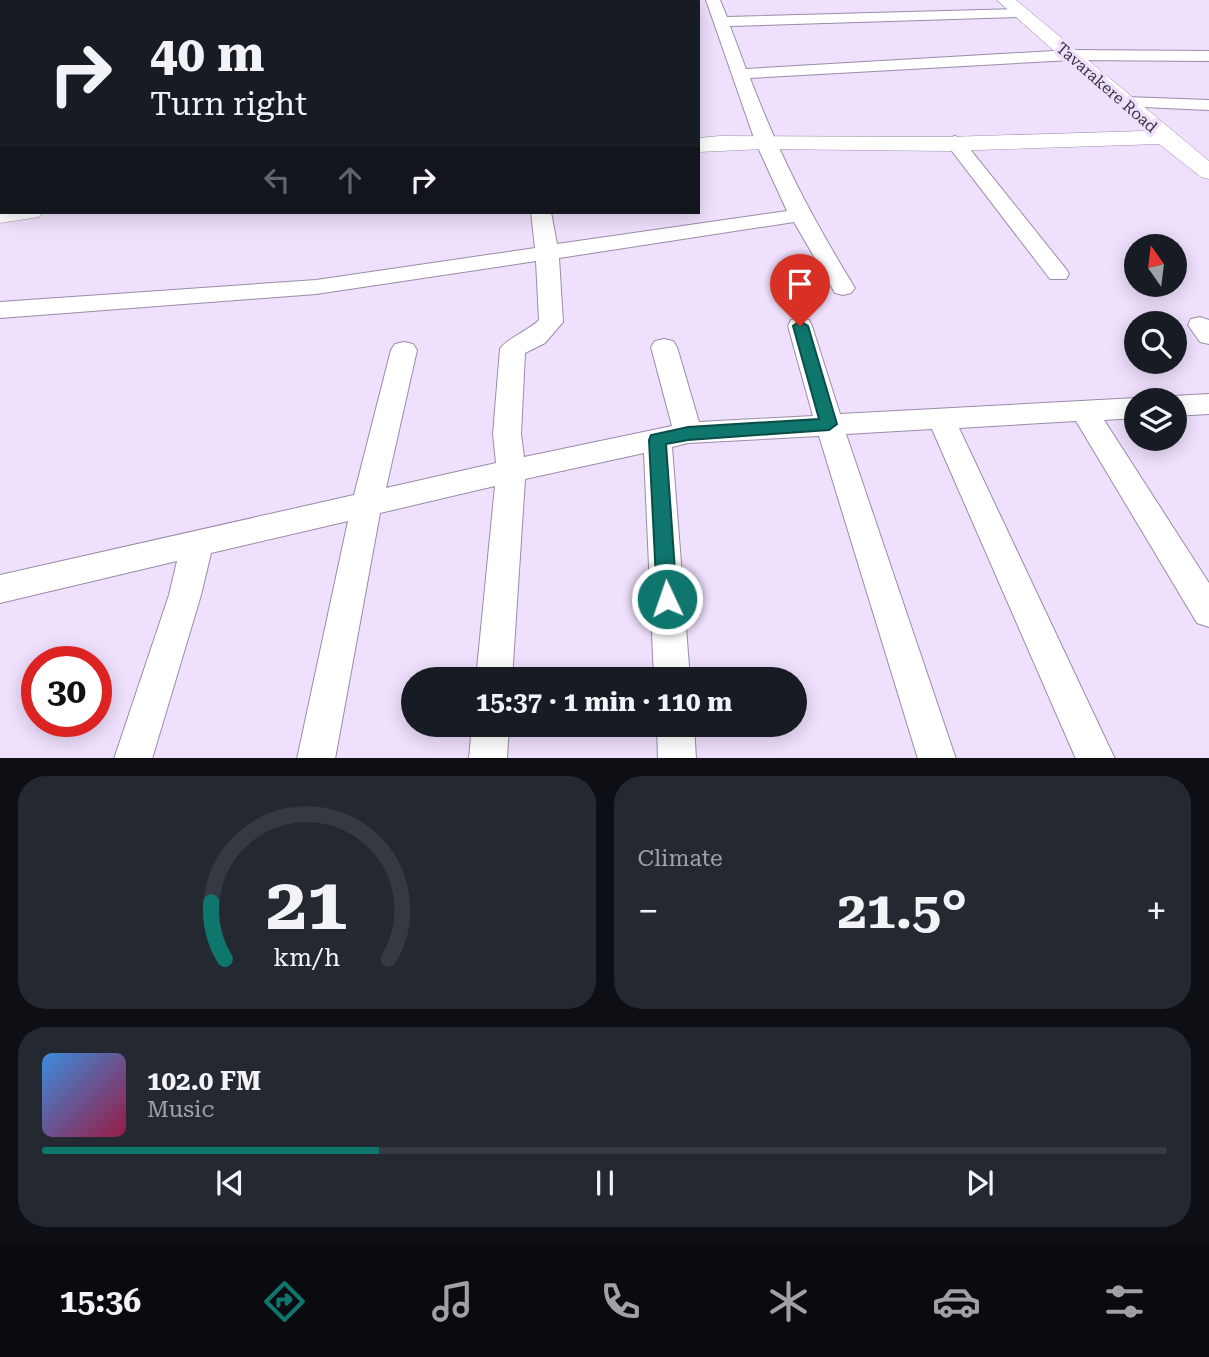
<!DOCTYPE html>
<html lang="en">
<head>
<meta charset="utf-8">
<style>
  body { margin:0; font-family:"Roboto Serif",serif; background:#242831; color:#f1f3f6; height:100vh; display:flex; flex-direction:column; font-size:26px; white-space:nowrap }
  * { box-sizing:border-box; margin:0 }
  p { font-size:23px; color:#9ea1a6 }
  .icon { flex:none; width:38px; height:38px; fill:none; stroke:currentColor; stroke-width:2; stroke-linecap:round; stroke-linejoin:round }
  .map { position:relative; height:758px; overflow:hidden }
  .side { display:flex; flex-direction:column; gap:18px; padding:18px; background:#0d0f14; flex:1 }
  .side>* { flex:none }
  .hud { position:absolute; left:0px; top:0px; width:700px; height:214px; box-shadow:0 4px 18px #0003; background:#171b24; color:#f1f3f6; overflow:hidden }
  .needle { width:46px; rotate:346deg }
  .fabs { position:absolute; left:1124px; top:234px; display:grid; gap:14px }
  .fabs a { display:grid; place-items:center; width:63px; height:63px; border-radius:50%; background:#171b24; box-shadow:0 4px 18px #0003; font-size:35px }
  .speed { position:absolute; left:21px; top:646px; display:flex; gap:14px; font-size:35px; font-weight:700; text-align:center }
  .speed>* { display:grid; place-content:center; width:91px; height:91px; border-radius:50%; background:#171b24; box-shadow:0 4px 18px #0003; line-height:1 }
  .speed .limit { border:10px solid #d22; background:#fff; color:#111 }
  .pin { position:absolute; display:grid; place-items:center; width:60px; height:60px; color:#fff; margin:-72px -30px; border-radius:50% 50% 50% 0; rotate:-45deg; box-shadow:0 0 7px #0007 }
  .pin .icon { rotate:45deg }
  .me { position:absolute; width:77px; margin:-38px; rotate:357deg; stroke-linejoin:round; filter:drop-shadow(0 0 5px #0008) }
  .turn { display:flex; align-items:center; gap:24px; height:147px; padding:0 35px; font-size:32px }
  .turn .icon { width:91px; height:91px; stroke-width:2.5 }
  .turn b { display:block; font-size:49px; line-height:60px }
  .lanes { display:flex; align-items:center; height:66px; padding:0 35px; background:#0003; justify-content:center; gap:35px; direction:ltr }
  .lanes .off { opacity:.35 }
  .big { font-size:52px; font-weight:700; line-height:1.1 }
  .side .widget { flex:1; display:flex; flex-direction:column; justify-content:center; gap:10px; min-width:0; padding:0 24px; border-radius:28px; background:#242831 }
  .side .dial { align-items:center; gap:0 }
  .dial svg { height:182px; overflow:visible; fill:none; stroke:#363941; stroke-width:7; stroke-linecap:round; text-anchor:middle }
  .dial text { fill:#f1f3f6; stroke:none }
  .song { display:flex; align-items:center; gap:21px }
  .cover { width:84px; height:84px; border-radius:10px; background:linear-gradient(135deg,hsl(210 70% 55%),hsl(340 70% 35%)) }
  .played { height:7px; border-radius:4px; background:linear-gradient(90deg,#0f766e 30%,#363941 30%) }
  .keys { display:flex; justify-content:space-around; direction:ltr }
  .heat { display:flex; justify-content:space-between; align-items:center; font-size:38px; direction:ltr }
  .side .tiles { flex:1; display:grid; gap:18px; grid-template-columns:1fr 1fr }
  .widget:last-child { grid-column:span 2 }
  .trip { position:absolute; left:401px; top:667px; width:406px; height:70px; border-radius:35px; background:#171b24; box-shadow:0 4px 18px #0003; font-weight:700; line-height:70px; text-align:center }
  .tab-bar { display:flex; height:112px; justify-content:space-around; align-items:center; background:#090b0e; color:#9ea1a6 }
  .tab-bar .icon { width:49px; height:49px }
  .tab-bar .selected { color:#0f766e }
  .tab-bar b { font-size:32px; color:#f1f3f6 }
  .map>svg:first-child { display:block }
  .lines { fill:none; stroke-linecap:round; stroke-linejoin:round }
  .minor-casing { stroke:#9a8ca7; stroke-width:2 }
  .tertiary-casing { stroke:#9a8ca7; stroke-width:1 }
  .minor { fill:#fff; fill-rule:evenodd }
  .tertiary { fill:#fff; fill-rule:evenodd }
  .route { fill:#0f766e; stroke:#0a4d48; stroke-width:2 }
  .labels { text-anchor:middle; stroke-width:7; stroke-linejoin:round; paint-order:stroke }
  .far-street-label { font-size:16px; fill:#3b3541; stroke:#efe0fd }
</style>
</head>
<body>
<div class="map">
<svg width="1209" height="759" viewBox="0 0 1209 759">
  <rect width="100%" height="100%" fill="#efe0fd"/>
  <g class="lines">
    <!-- minor casing -->
    <g class="minor-casing">
      <path id="minor" d="M56 0H70L55 2Z
        M706 0H720L727 17 1022 9 1029 13 1022 17 730 26 746 69 1071 50 1209 51V61L1071 60 750 78C779 155 812 218 855 288L851 293 843 295 835 293 794 222 559 258 563 322 545 343 525 353 521 434 524 457 672 426 651 347 655 341 664 339 673 341 677 347 699 422 813 416 788 326 791 320 800 318 809 320 812 326 840 414 1136 398 1144 401H1136V418L1104 420 1209 583V627L1197 623 1076 421 959 428 1115 759H1076L932 429 846 434 956 759H918L819 436 688 443 672 447 690 679H654L644 453 525 479 512 679H476L495 486 380 513 335 759H297L348 521 211 553 201 595 152 759H114L169 595 177 561 0 603V575L354 495 391 350 395 344 404 342 413 344 417 350 386 488 496 463 493 434 500 349C507 338 528 331 539 320L536 261 316 294 0 318V302L316 280 535 248 531 212H551L557 244 787 211 755 141Z
        M0 22H2V32H0Z
        M2 40V50L0 51V41Z
        M0 61H2V71H0Z
        M0 82H2L0 93Z
        M1126 97 1209 100V110L1120 106 1117 102Z
        M0 109H2V119H0Z
        M954 136 961 138 1066 269 1069 274 1066 279H1050L945 142Z
        M2 160V175L0 176V161Z
        M1200 317 1209 320V344L1200 342 1188 325 1191 319Z
        M1209 394V414L1174 416V401H1163L1174 396Z
        M472 724H509L507 759H469Z
        M657 724H694L696 759H658Z"/>
    </g>
    <!-- tertiary casing -->
    <g class="tertiary-casing">
      <path id="tertiary" d="M997 0H1016L1209 161V179L1201 177 1159 144 947 151 764 149 698 152V138L720 136 947 137 1144 131Z
        M0 207 2 212H43L39 217 0 223Z"/>
    </g>
    <!-- minor -->
    <use href="#minor" class="minor"/>
    <!-- tertiary -->
    <use href="#tertiary" class="tertiary"/>
  </g>
  <!-- route -->
  <path class="route" d="M800 321 808 326 837 424 829 430 688 440 666 444 677 599 674 605 667 608 660 605 657 599 649 440 651 435 688 427 819 419 793 326Z"/>
  <g class="labels">
    <!-- far-street labels -->
    <g class="far-street-label">
      <text transform="translate(1107 87) rotate(41)" y="6">Tavarakere Road</text>
    </g>
  </g>
</svg>
<div class="fabs">
<a><svg class="needle" viewBox="-14 -14 28 28"><path d="M0-13l5 13h-10z" fill="#e53935"/><path d="M0 13l5-13h-10z" fill="#9ea1a6"/></svg></a>
<a><svg class="icon" aria-label="search" viewBox="0 0 24 24"><circle cx="10" cy="10" r="6"/><path d="M15 15l6 6"/></svg></a>
<a><svg class="icon" aria-label="layers" viewBox="0 0 24 24"><path d="M12 4l9 5-9 5-9-5zM3 14l9 5 9-5"/></svg></a>
</div>
<div class="speed"><div class="limit">30</div></div>
<div class="pin" style="left:800px;top:326px;background:#d93025"><svg class="icon" aria-label="arrive" viewBox="0 0 24 24"><path d="M6 21V4h12l-3 4 3 4H6"/></svg></div>
<svg class="me" style="left:667px;top:599px" viewBox="-20 -20 40 40"><circle r="17" fill="#0f766e" stroke="#fff" stroke-width="3"/><path d="M0-11L8 9 0 5-8 9z" fill="#fff"/></svg>
<div class="trip">15:37 · 1 min · 110 m</div>
<div class="hud">
<div class="turn"><svg class="icon" aria-label="right" viewBox="0 0 24 24"><path d="M7 20v-9h11M14 6l5 5-5 5"/></svg><div><b>40 m</b>Turn right</div></div>
<div class="lanes"><svg class="icon off" aria-label="left" viewBox="0 0 24 24"><path d="M17 20v-9H6M10 6l-5 5 5 5"/></svg><svg class="icon off" aria-label="ahead" viewBox="0 0 24 24"><path d="M12 20V5M6 11l6-6 6 6"/></svg><svg class="icon" aria-label="right" viewBox="0 0 24 24"><path d="M7 20v-9h11M14 6l5 5-5 5"/></svg></div>
</div>
</div>
<section class="side">
<div class="tiles">
<div class="widget dial"><svg viewBox="0 0 100 80">
<path d="M14 69A42 42 0 1 1 86 69"/>
<path d="M14 69A42 42 0 0 1 8 44" stroke="#0f766e"/>
<text x="50" y="56" font-size="32" font-weight="700">21</text>
<text x="50" y="72" font-size="11">km/h</text>
</svg></div>
<div class="widget"><p>Climate</p>
<div class="heat"><a>−</a><b class="big">21.5°</b><a>+</a></div>
</div>
<div class="widget">
<div class="song"><i class="cover"></i><div><b>102.0 FM</b><p>Music</p></div></div>
<div class="played"></div>
<div class="keys"><svg class="icon" aria-label="previous" viewBox="0 0 24 24"><path d="M18 5L8 12l10 7zM5 5v14"/></svg><svg class="icon" aria-label="pause" viewBox="0 0 24 24"><path d="M8 5v14M16 5v14"/></svg><svg class="icon" aria-label="next" viewBox="0 0 24 24"><path d="M6 5l10 7-10 7zM19 5v14"/></svg></div>
</div>
</div>
</section>
<nav class="tab-bar">
<b>15:36</b>
<svg class="icon selected" aria-label="directions" viewBox="0 0 24 24"><path d="M12 3l9 9-9 9-9-9zM9 14v-3h6M13 9l2 2-2 2"/></svg>
<svg class="icon" aria-label="music" viewBox="0 0 24 24"><path d="M9 18V5l10-2v13"/><circle cx="6" cy="18" r="3"/><circle cx="16" cy="16" r="3"/></svg>
<svg class="icon" aria-label="phone" viewBox="0 0 24 24"><path d="M5 4h4l2 5-3 2q2 4 5 5l2-3 5 2v4C11 20 4 13 5 4z"/></svg>
<svg class="icon" aria-label="climate" viewBox="0 0 24 24"><path d="M12 3v18M4 7l16 10M4 17L20 7"/></svg>
<svg class="icon" aria-label="car" viewBox="0 0 24 24"><path d="M5 17H2v-5l4-1 3-4h7l3 4 3 1v5h-3M9 17h6M6 11h13"/><circle cx="7" cy="17" r="2"/><circle cx="17" cy="17" r="2"/></svg>
<svg class="icon" aria-label="filters" viewBox="0 0 24 24"><path d="M4 7h16M4 17h16"/><circle cx="9" cy="7" r="2"/><circle cx="15" cy="17" r="2"/></svg>
</nav>
</body>
</html>
